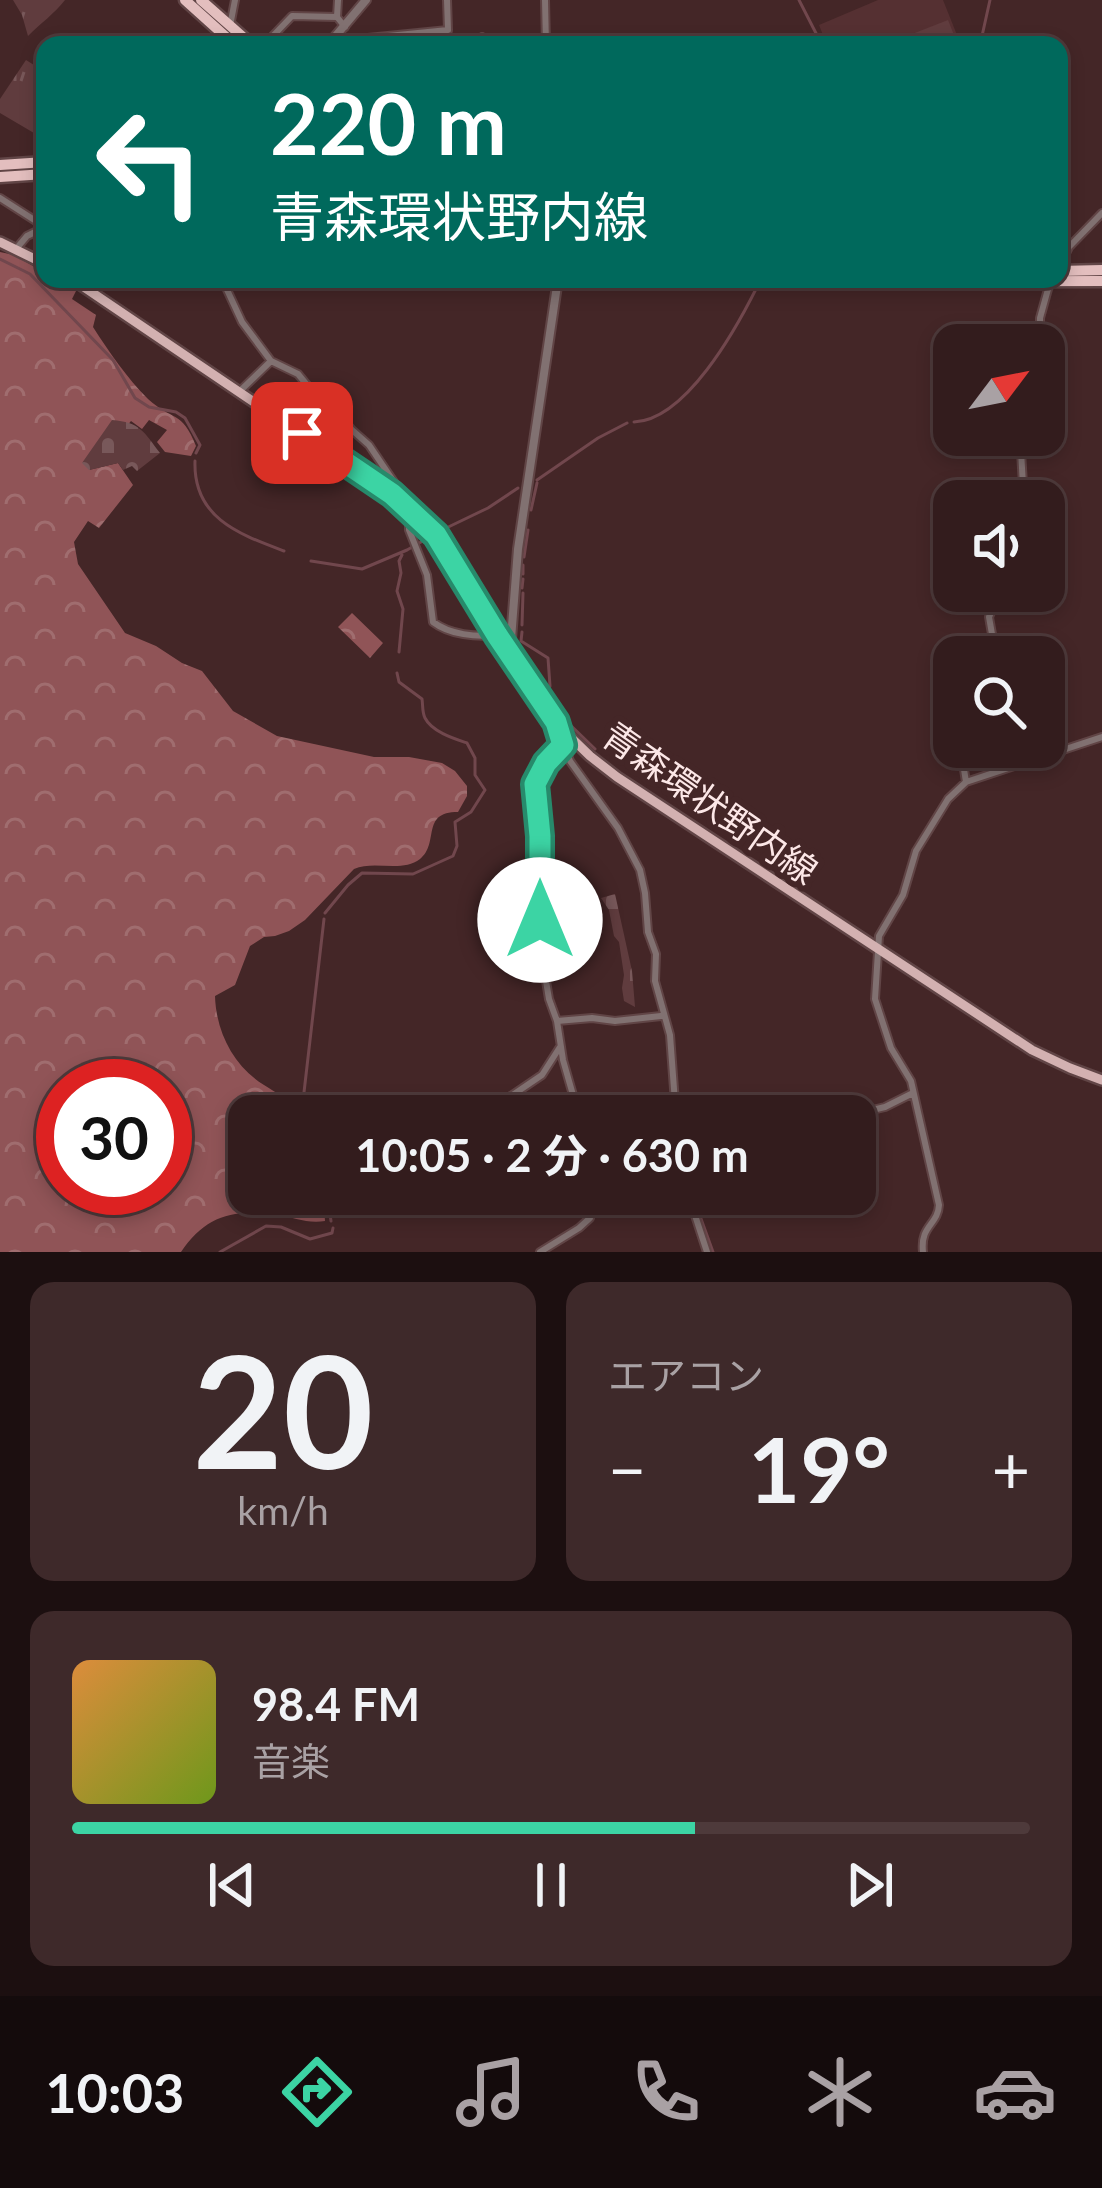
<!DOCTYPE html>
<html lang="ja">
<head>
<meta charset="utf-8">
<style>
  body { margin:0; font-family:Lato,"Noto Sans JP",sans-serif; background:#3e292a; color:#f1f3f6; height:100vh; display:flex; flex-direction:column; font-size:45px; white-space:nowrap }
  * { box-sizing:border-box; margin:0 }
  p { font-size:39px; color:#a9a1a4 }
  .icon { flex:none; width:66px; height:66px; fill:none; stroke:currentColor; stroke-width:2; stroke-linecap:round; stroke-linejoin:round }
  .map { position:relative; height:1252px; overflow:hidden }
  .sheet { display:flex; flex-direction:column; gap:30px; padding:30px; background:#1c0f10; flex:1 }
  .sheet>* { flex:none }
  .top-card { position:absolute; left:36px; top:36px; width:1032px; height:252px; border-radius:24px; box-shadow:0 6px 18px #0003,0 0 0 3px #4e3a3b; background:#00695c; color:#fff; overflow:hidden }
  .needle { width:78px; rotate:58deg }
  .fabs { position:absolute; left:933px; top:324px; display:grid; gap:24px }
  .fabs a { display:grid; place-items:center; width:132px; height:132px; border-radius:24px; background:#331c1d; box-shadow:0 6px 18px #0003,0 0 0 3px #4e3a3b; font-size:60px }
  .speed { position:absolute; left:36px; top:1059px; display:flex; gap:24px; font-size:60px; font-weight:700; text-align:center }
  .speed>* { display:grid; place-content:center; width:156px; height:156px; border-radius:50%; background:#331c1d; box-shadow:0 6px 18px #0003,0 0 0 3px #4e3a3b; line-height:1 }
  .speed .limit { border:18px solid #d22; background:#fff; color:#111 }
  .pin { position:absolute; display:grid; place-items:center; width:102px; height:102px; color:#fff; margin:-51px; border-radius:24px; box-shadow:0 6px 18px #0006 }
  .me { position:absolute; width:132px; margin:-66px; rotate:0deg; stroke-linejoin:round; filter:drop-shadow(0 0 9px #0008) }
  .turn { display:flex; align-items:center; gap:42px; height:252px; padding:0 36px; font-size:54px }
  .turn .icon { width:156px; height:156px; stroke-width:2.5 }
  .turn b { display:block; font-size:84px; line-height:102px }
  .big { font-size:90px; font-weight:700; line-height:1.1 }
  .sheet .tile { flex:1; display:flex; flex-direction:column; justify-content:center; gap:18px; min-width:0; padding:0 42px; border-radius:24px; background:#3e292a }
  .sheet .dial { align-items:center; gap:0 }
  .dial b { font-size:156px; line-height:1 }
  .song { display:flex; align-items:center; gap:36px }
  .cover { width:144px; height:144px; border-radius:18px; background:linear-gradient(135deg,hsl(30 70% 55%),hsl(80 70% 35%)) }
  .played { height:12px; border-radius:6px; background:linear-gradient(90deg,#3cd4a4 65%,#4e3a3b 65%) }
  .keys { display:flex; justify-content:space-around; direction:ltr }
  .heat { display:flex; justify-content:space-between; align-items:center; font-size:66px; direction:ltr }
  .sheet .tiles { flex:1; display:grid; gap:30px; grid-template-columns:1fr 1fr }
  .tile:last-child { grid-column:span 2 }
  .trip { position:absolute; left:228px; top:1095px; width:648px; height:120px; border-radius:24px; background:#331c1d; box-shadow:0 6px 18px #0003,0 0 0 3px #4e3a3b; font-weight:700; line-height:120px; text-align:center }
  .menu { display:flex; height:192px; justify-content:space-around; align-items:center; background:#140b0c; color:#a9a1a4 }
  .menu .icon { width:84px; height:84px }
  .menu .current { color:#3cd4a4 }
  .menu b { font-size:54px; color:#f1f3f6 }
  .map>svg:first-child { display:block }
  .built { fill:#553032 }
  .grass { fill:url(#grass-tufts) }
  .forest { fill:url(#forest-crowns); fill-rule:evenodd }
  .cemetery { fill:url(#cemetery-stones) }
  .park { fill:#603c3e }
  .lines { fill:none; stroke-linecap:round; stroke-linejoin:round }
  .stream { stroke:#71474d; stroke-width:3 }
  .minor-casing { stroke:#614546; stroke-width:10 }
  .tertiary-casing { stroke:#614546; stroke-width:12 }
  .primary-casing { stroke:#614546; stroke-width:14 }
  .trunk-casing { stroke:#614546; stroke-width:15 }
  .minor { stroke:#817171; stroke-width:6 }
  .tertiary { stroke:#817171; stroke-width:8 }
  .primary { stroke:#d3b1b1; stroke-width:9 }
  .trunk { stroke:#e3bebe; stroke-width:10 }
  .route-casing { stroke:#278a6b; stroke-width:30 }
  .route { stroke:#3cd4a4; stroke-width:21 }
  .labels { text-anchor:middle; stroke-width:12; stroke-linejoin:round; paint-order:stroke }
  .street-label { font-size:36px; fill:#fce7e7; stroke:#442627 }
</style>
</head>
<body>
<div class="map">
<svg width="1102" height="1252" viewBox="0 0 1102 1252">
  <defs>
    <pattern id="grass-tufts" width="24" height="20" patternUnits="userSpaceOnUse" patternTransform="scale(3)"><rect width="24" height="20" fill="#603c3e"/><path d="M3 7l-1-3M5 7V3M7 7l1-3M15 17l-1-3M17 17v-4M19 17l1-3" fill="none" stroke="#78585a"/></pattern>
    <pattern id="forest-crowns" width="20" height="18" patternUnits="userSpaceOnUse" patternTransform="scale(3)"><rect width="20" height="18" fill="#905457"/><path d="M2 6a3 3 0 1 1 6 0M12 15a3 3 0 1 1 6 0" fill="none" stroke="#a06d6f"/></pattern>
    <pattern id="cemetery-stones" width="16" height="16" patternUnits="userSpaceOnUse" patternTransform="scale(3)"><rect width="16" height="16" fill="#603c3e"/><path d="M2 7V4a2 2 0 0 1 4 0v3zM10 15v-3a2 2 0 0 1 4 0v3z" fill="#78585a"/></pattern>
  </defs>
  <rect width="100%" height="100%" fill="#442627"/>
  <!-- built -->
  <path class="built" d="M878 0H943L961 45H827L819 25Z"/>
  <!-- grass -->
  <path class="grass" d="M13 0H65C54 14 41 23 28 36L22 15Z
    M26 60 45 72V119L34 133 0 113V99Z"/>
  <!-- forest -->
  <path class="forest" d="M0 252 14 255 45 273V279H55L76 291 72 299 96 315 93 327C109 352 127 378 148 399 172 421 182 410 196 446L191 456 165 452 157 442 167 430 149 420 142 429 131 421 89 470 118 463 133 485 99 528 88 521 74 542 78 564 125 633 156 646 182 663 202 671 233 711 277 736 374 757H409L442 763 455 771 467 786V796L458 812C420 812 440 843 420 859 402 873 374 860 354 869L305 920 289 931 275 936 264 937 250 946 235 985 215 996C216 1031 233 1066 264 1085 278 1094 291 1100 299 1116H249V1194H323L325 1221C307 1224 294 1217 276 1215 234 1208 205 1216 181 1252H0ZM63 1086H165V1188H63Z
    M352 613 383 643 370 658 338 627Z"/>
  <!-- cemetery -->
  <path class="cemetery" d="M112 420C140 422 144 432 160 453L137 471 132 466 123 470 118 463 89 470 82 463Z
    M615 894 632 971 635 1007 624 1001 622 988 624 975 619 942 614 936 609 910 601 898Z"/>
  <!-- park -->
  <path class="park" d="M948 20 958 45H884Z"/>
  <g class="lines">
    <!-- stream -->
    <path class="stream" d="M799 0 822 45
      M980 45 990 0
      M0 259 30 274 113 360 135 398 149 407 176 412 185 418 200 445 196 453
      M634 422C686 420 736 329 757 287
      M195 461C193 518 239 534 284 551
      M537 480 598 438 627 423
      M531 510 537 483
      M440 531 488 508 518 488
      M524 557 528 530
      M311 561 362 569 407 550 428 538
      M523 574V565
      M522 588 523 579
      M522 625 523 593
      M522 632 521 641 548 658 550 686 547 695 558 713 595 749
      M399 652 403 609 397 591 401 573 399 561 402 555
      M325 913 348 885 362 873 413 874 453 856 457 846 455 822 471 812 485 790 475 775V758L467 743C455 739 432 732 425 718 422 712 423 705 422 699L399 682 397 673
      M303 1101 324 919
      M302 1111V1116
      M327 1194 331 1221
      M700 1216 713 1252
      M220 1252 266 1226 281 1227 310 1239 332 1233 333 1228"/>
    <!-- minor casing -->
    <g class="minor-casing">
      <path id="minor" d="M338 0 337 17 345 27
        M545 0 546 45
        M230 26 235 0
        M269 40 292 16 337 17
        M368 45V38L448 30 447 0
        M479 45 482 37
        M0 198 39 223 42 228
        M16 249 27 236 41 229
        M1059 268 1069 247 1102 213
        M222 279 242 322 271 361 298 374 316 396 336 410 352 430 369 445 398 488 402 502
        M1040 345V318L1050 282
        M240 391 271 361
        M1020 435 1024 501
        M409 507V530L427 575 433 622C450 635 476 637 497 635
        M996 657 989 617 1000 591
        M558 728 570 761 618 828 640 870 645 893 648 932 656 954 655 981 670 1035 676 1116
        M563 745C550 755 539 769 535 785L540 835V932L544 969 549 999 557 1021 563 1060 579 1116
        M966 782 963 763 970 747
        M557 1021 592 1018 615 1021 661 1016
        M496 1116 508 1098 542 1075 560 1047
        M694 1116 794 1109 860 1113 885 1107 913 1093
        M688 1194 707 1252
        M540 1252 579 1228 590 1218 589 1194
        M923 1252C920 1225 938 1225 939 1205L911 1081 891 1048 875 999 879 936 903 895 916 851 948 799 966 782 1102 737"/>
    </g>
    <!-- tertiary casing -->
    <g class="tertiary-casing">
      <path id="tertiary" d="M328 45 366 0
        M510 652 518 549 558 279"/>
    </g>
    <!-- primary casing -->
    <g class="primary-casing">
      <path id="primary" d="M0 242 45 264
        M72 279 409 507 436 535 497 635 556 723 590 756 617 777 1032 1050 1070 1068 1102 1080"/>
    </g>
    <!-- trunk casing -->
    <g class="trunk-casing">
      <path id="trunk" d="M185 0 235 45
        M201 0 252 45
        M0 165 45 162
        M0 177 45 174
        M1059 271 1102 270
        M758 279 822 282 1102 281"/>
    </g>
    <!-- minor -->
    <use href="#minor" class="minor"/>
    <!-- tertiary -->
    <use href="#tertiary" class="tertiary"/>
    <!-- primary -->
    <use href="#primary" class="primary"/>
    <!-- trunk -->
    <use href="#trunk" class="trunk"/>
  </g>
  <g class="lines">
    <!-- route casing -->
    <g class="route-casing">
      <path id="route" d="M302 433 392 494 436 535 497 635 556 722 563 745 546 763 535 784 540 836V920"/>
    </g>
    <!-- route -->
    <use href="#route" class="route"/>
  </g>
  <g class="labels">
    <!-- street labels -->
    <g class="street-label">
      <text transform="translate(710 803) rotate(35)" y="13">青森環状野内線</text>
    </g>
  </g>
</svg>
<div class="fabs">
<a><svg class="needle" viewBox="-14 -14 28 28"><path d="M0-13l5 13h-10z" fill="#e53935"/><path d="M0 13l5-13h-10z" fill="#a9a1a4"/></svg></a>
<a><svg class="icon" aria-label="sound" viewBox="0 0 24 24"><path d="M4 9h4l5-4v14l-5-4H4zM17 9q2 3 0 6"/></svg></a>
<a><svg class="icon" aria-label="search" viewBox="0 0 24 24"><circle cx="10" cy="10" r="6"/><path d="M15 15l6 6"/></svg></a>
</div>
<div class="speed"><div class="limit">30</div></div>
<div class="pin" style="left:302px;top:433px;background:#d93025"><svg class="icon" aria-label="arrive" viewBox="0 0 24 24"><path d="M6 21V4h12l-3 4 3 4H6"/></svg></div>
<svg class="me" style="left:540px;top:920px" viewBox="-20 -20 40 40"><circle r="19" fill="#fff"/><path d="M0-13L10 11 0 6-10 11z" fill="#3cd4a4"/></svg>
<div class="trip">10:05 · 2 分 · 630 m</div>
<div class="top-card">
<div class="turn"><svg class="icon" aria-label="left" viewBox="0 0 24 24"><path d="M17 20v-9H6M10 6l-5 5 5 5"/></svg><div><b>220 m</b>青森環状野内線</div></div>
</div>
</div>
<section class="sheet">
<div class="tiles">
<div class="tile dial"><b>20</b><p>km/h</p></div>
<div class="tile"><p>エアコン</p>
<div class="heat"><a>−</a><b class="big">19°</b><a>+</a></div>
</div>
<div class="tile">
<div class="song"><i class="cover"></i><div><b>98.4 FM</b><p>音楽</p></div></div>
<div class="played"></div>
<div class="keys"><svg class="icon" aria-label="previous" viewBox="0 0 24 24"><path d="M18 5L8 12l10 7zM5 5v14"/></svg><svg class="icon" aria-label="pause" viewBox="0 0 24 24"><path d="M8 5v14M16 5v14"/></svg><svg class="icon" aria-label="next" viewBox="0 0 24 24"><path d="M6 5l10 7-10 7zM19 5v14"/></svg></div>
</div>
</div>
</section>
<nav class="menu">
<b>10:03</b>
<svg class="icon current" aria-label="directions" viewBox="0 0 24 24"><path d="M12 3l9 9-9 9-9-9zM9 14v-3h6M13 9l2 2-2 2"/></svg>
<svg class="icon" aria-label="music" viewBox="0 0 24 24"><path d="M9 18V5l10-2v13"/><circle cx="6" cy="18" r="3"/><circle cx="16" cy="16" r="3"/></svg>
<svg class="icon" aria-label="phone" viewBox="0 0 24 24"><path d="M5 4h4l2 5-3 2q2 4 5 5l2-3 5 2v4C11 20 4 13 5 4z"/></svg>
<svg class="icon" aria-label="climate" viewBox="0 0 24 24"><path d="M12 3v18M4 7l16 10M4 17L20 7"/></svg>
<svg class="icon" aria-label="car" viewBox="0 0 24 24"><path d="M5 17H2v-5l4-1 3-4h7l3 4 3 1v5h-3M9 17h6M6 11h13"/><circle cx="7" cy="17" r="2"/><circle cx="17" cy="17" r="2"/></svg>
</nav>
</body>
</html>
